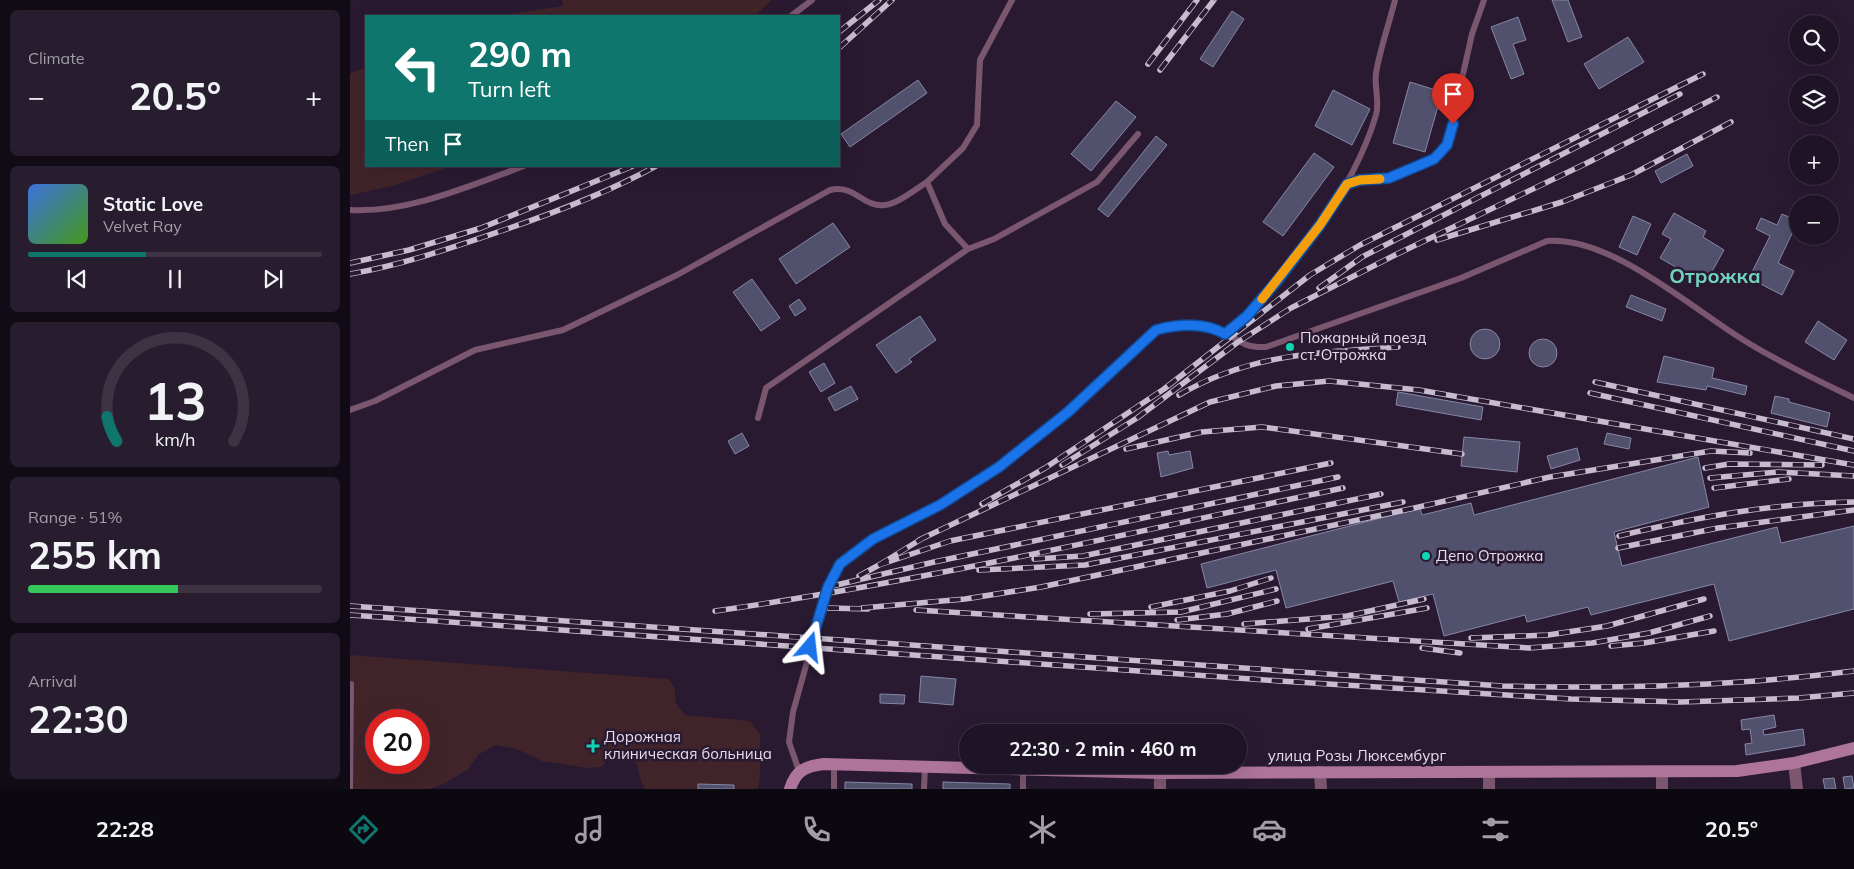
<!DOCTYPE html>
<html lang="en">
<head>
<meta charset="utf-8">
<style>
  body { margin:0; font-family:Mulish,sans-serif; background:#271d2e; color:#f1f3f6; height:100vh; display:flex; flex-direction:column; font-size:19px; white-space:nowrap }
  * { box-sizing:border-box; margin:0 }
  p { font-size:16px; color:#a19ea7 }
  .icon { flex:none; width:28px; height:28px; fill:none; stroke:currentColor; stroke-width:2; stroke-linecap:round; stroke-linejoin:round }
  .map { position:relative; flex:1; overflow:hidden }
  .drawer { display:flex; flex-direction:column; gap:10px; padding:10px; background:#110b15; width:350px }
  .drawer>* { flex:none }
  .hud { position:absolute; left:15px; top:15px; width:475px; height:152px; border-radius:0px; box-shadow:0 5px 20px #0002,0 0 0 1px #3c3343; background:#0f766e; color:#fff; overflow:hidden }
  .fabs { position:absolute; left:1439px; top:15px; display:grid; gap:10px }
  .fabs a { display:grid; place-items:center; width:50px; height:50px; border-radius:50%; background:#1f1426; box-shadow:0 5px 20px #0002,0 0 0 1px #3c3343; font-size:25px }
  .speed { position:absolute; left:15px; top:709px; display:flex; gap:10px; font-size:25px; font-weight:700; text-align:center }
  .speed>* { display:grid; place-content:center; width:65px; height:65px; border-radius:50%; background:#1f1426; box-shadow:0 5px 20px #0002,0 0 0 1px #3c3343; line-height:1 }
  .speed .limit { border:8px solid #d22; background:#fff; color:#111 }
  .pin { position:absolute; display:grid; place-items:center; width:42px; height:42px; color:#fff; margin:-51px -21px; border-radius:50% 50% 50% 0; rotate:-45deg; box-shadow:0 0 5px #0007 }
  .pin .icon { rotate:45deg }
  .me { position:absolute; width:55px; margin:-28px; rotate:17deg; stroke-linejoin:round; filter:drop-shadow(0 0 4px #0008) }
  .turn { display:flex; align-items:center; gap:18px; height:105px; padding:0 20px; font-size:22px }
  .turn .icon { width:65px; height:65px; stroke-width:2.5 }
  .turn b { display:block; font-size:35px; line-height:42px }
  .then { display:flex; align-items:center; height:48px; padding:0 20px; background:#0003; gap:10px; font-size:19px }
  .big { font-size:38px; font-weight:700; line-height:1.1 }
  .drawer .tile { flex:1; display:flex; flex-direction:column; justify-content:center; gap:8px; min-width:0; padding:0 18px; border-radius:8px; background:#271d2e }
  .drawer .dial { align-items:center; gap:0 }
  .dial svg { height:130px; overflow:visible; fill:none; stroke:#3c3343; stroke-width:7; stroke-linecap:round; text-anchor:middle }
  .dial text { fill:#f1f3f6; stroke:none }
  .song { display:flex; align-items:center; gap:15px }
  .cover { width:60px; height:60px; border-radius:8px; background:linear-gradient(135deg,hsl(220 70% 55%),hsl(100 70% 35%)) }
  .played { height:5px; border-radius:2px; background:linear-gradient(90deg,#0f766e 40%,#3c3343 40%) }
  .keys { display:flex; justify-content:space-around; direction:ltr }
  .heat { display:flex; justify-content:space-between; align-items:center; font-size:28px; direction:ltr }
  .charge { height:8px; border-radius:4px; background:linear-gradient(90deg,#34c759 51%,#3c3343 0) }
  .trip { position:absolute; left:609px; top:724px; width:288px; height:50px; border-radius:25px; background:#1f1426; box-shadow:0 5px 20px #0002,0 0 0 1px #3c3343; font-weight:700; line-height:50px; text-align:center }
  .dock { display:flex; height:80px; justify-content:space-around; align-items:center; background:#0c080f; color:#a19ea7 }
  .dock .icon { width:35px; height:35px }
  .dock .on { color:#0f766e }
  .dock b { font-size:22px; color:#f1f3f6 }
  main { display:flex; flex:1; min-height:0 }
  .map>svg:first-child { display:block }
  .green { fill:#41242a; fill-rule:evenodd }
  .building { fill:#51516e; stroke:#8686a6 }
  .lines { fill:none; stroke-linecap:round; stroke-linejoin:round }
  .lane { stroke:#7b576f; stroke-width:6 }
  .street { stroke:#7b576f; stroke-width:12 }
  .secondary { stroke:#ae749c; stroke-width:12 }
  .rail-casing { stroke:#c6bccd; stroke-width:5.5 }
  .rail { stroke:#291a32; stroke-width:4; stroke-dasharray:11; stroke-linecap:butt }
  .route-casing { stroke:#114b97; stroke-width:12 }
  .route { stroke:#1a73e8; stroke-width:9 }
  .slow { stroke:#f59e0b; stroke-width:9 }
  .poi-dot { fill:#0fd5b4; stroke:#291a32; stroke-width:2 }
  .labels { text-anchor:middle; stroke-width:5; stroke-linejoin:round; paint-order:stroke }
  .poi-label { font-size:15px; fill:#e5dcec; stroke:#291a32; text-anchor:start }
  .street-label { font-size:15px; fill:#e5dcec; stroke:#291a32 }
  .district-label { font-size:20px; font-weight:bold; fill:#71d3bc; stroke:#291a32 }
</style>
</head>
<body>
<main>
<section class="drawer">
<div class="tile"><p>Climate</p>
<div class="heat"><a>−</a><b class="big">20.5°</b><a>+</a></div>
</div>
<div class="tile">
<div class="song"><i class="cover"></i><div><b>Static Love</b><p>Velvet Ray</p></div></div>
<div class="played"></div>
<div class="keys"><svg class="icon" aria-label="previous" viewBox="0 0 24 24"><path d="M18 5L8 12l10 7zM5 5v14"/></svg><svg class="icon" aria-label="pause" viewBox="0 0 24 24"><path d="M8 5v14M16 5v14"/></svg><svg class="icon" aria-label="next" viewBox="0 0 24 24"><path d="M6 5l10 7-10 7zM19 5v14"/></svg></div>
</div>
<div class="tile dial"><svg viewBox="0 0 100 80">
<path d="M14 69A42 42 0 1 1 86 69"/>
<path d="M14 69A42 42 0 0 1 8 54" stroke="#0f766e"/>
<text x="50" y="56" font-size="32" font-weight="700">13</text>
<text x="50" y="72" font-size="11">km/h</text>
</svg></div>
<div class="tile"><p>Range · 51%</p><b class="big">255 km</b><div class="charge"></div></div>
<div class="tile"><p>Arrival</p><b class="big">22:30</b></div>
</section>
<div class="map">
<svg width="1504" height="789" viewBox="0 0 1504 789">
  <rect width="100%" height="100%" fill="#291a32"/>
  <!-- green -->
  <path class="green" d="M212 0H422L405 16H148L213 6Z
    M16 67V166H102L42 186 0 195V74Z
    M0 655 318 679 325 688V702L335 715 400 721 410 734V775L408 789H295C283 770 295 750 262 753L252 767 238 768 192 761 167 749 146 745 129 754 118 769 96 783 79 789H0ZM26 720H69V762H26Z"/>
  <!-- building -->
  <path class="building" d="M1202 0H1218L1232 37 1218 42Z
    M882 11 894 19 863 67 850 59Z
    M1168 17 1176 40 1163 44 1174 74 1161 79 1141 27Z
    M1278 37 1294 62 1249 89 1234 64Z
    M568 80 577 93 500 147 491 134Z
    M1060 82 1092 92 1075 152 1043 143Z
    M983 90 1020 109 1002 145 965 126Z
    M766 101 786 117 741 171 721 154Z
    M806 136 817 145 758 217 748 209Z
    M964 153 984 167 933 236 913 222Z
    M1337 154 1343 166 1311 183 1305 171Z
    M1324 213 1356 231 1353 237 1374 250 1355 284 1310 258 1321 239 1312 234Z
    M1432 214 1448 221 1428 263 1444 271 1432 295 1399 278 1420 236 1406 229 1411 218 1427 225Z
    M1283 216 1301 224 1287 255 1269 247Z
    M483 223 500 247 446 284 429 259Z
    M402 279 430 318 411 331 383 292Z
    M1281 295 1316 309 1312 321 1276 307Z
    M449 299 456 309 445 316 439 306Z
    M570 316 586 340 559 359 562 362 546 373 526 345Z
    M1468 321 1497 340 1484 360 1455 342Z
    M1120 344a15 15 0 1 1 30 0a15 15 0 1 1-30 0Z
    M1179 353a14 14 0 1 1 28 0a14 14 0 1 1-28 0Z
    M1314 356 1364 368 1362 378 1397 386 1395 395 1357 386 1356 390 1307 382Z
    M474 363 485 383 471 392 459 372Z
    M501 386 508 399 485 411 478 398Z
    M1048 392 1133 407 1131 420 1046 405Z
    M1425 396 1439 399V402L1480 413 1477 427 1421 413Z
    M392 433 399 446 385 454 378 441Z
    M1257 433 1281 438 1279 449 1254 444Z
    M1114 437 1170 442 1167 472 1111 466Z
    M1227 448 1230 460 1201 469 1197 456Z
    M818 451 819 455 840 451 843 468 811 477 807 453Z
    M1348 457 1359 507 1264 532 1272 566 1427 527 1431 543 1504 526V609L1379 641 1364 584 1241 615 1238 607 1177 622 1175 615 1094 636 1083 594 1049 602 1043 581 936 608 926 570 857 588 851 564 1070 508 1072 515 1121 503 1124 515Z
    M571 676 606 679 603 705 569 702Z
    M530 694 555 695 554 704 530 703Z
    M1424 715 1426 727 1413 730 1414 735 1453 729 1455 745 1396 755 1395 744 1402 743 1400 729 1392 730 1391 720Z
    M1502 776 1504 788 1495 789 1493 777Z
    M1484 778 1486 789H1475L1473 779Z
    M495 782 562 784V789H495Z
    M593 782 660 784V789H593Z
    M348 784 384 785V789H348Z"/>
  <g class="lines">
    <!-- lane -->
    <path class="lane" d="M662 0 630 60 627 125 613 148 577 182 595 224 618 249 644 239 747 182 788 134
      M441 16 462 0
      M997 184 1010 180 1039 178 1056 173 1083 159 1097 145 1122 34 1134 0
      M0 210C59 213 119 186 174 166
      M875 334C933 288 1005 187 1026 115 1030 101 1024 87 1026 73 1030 49 1039 24 1045 0
      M0 410 25 401 125 350 213 330 327 275 480 190C505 184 513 208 535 205 549 203 564 190 577 182
      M408 418 416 388 618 249
      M484 764V789
      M449 771 439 742 443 712 478 587 490 564 523 539 590 505 649 467 718 412 806 330C826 324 850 323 869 330 891 339 890 348 916 347L1111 278 1197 241C1263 236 1344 311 1400 344 1433 364 1469 381 1504 398
      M0 789 1 684
      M574 789 575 767
      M673 789V769"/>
    <!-- street -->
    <path class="street" d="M1444 763 1447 789
      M970 772 971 789
      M810 789V773
      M1139 789V772
      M1312 789V772"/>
    <!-- secondary -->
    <path class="secondary" d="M440 789C446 770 456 766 474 764L810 773 1387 771 1444 763 1504 748"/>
    <!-- rail casing -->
    <g class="rail-casing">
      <path id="rail" d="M489 32 529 0
        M489 48 542 0
        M798 64 847 0
        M810 70 864 0
        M1087 240 1212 202 1281 175 1381 122
        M0 263 59 250 131 228 283 166
        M0 274C52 265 101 248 151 231 204 213 257 193 306 166
        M969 288 1012 257 1330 94
        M1245 382 1504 439
        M1240 393 1504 451
        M829 395C901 353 967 353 1048 347
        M776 449 852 432 912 427 1112 454
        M712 465 787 418 888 342 941 308 1045 255 1237 163 1367 97
        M1355 468 1379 464 1472 465
        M1360 478 1428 472 1504 476
        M1364 488 1439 479
        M632 504 695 468 814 389 960 275 1010 245 1353 74
        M1269 536C1347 517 1424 503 1504 502
        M569 540 860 402 926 386 979 381 1069 390 1504 465
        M1268 548 1368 528 1504 510
        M684 559 733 556 1031 494
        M529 565 573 538
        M629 570 735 565 1053 502
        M509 576 529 565 600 541 981 463
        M478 587 584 562 988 477
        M0 606 1152 686C1270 689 1387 686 1504 671
        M801 607 880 591 921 578
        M478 608 518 609
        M512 608 615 599 691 587 1060 509 1200 477 1361 451 1400 453
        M566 610 1179 648 1242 643 1299 633 1360 616
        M365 611C576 581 784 532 993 488
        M740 614 831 612 926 589
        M0 615 930 681 1221 699 1331 702 1449 698 1504 693
        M827 620 877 614 927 601
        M894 624 997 616 1074 599
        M958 629 1077 608
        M1121 638 1198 635 1257 626 1354 599
        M1261 646 1294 643 1364 631
        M1072 648 1110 653"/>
    </g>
    <!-- rail -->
    <use href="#rail" class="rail"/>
  </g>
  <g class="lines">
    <!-- route casing -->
    <g class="route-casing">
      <path id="route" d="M460 647 478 587 490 564 523 539 590 505 649 467 718 412 806 330C827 324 855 322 875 334L897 316 927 281 970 225 997 184 1010 180 1039 178 1084 159 1097 145 1103 124"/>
    </g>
    <!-- route -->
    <use href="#route" class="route"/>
    <!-- slow -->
    <path class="slow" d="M912 299 970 225 997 184 1010 180 1030 179"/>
  </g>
  <!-- markers -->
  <g class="poi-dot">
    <circle cx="940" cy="347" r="5"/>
    <circle cx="1076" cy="556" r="5"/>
    <path d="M240.5 738.5h5v5h5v5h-5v5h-5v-5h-5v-5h5z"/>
  </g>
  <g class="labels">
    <!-- poi labels -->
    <g class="poi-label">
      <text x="950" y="343">Пожарный поезд<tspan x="950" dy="17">ст. Отрожка</tspan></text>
      <text x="1086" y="561">Депо Отрожка</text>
      <text x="254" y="742">Дорожная<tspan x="254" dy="17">клиническая больница</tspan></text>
    </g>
    <!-- street labels -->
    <g class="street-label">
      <text x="1007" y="761">улица Розы Люксембург</text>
    </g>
    <!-- district labels -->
    <g class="district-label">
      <text x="1365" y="283">Отрожка</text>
    </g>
  </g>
</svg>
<div class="fabs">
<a><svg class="icon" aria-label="search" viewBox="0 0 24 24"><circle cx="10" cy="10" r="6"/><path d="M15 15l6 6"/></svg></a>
<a><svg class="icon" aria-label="layers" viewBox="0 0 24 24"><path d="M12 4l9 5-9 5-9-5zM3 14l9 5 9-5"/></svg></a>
<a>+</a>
<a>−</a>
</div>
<div class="speed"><div class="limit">20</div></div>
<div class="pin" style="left:1103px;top:124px;background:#d93025"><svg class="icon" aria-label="arrive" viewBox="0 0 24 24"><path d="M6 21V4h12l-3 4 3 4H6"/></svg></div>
<svg class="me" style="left:460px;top:647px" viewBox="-20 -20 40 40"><path d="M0-17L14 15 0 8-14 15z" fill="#1a73e8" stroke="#fff" stroke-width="4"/></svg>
<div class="trip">22:30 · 2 min · 460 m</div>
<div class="hud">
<div class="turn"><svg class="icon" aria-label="left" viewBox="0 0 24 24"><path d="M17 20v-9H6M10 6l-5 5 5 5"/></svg><div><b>290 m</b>Turn left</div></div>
<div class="then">Then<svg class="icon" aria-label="arrive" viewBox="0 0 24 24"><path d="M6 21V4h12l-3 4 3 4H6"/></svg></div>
</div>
</div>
</main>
<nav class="dock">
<b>22:28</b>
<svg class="icon on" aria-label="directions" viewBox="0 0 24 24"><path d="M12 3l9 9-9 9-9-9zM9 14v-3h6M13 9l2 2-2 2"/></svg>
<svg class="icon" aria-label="music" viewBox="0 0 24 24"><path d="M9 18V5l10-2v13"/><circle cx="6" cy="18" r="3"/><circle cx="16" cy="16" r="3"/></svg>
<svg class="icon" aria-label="phone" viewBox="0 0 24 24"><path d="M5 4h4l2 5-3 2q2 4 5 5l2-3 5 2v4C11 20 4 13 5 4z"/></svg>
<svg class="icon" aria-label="climate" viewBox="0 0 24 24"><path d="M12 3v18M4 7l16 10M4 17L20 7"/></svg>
<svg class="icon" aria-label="car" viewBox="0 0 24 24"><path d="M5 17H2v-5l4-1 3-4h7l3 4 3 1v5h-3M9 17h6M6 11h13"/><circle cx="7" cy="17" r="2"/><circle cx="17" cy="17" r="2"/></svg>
<svg class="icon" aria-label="filters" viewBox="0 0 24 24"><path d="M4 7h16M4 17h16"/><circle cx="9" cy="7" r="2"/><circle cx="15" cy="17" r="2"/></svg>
<b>20.5°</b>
</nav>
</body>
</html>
